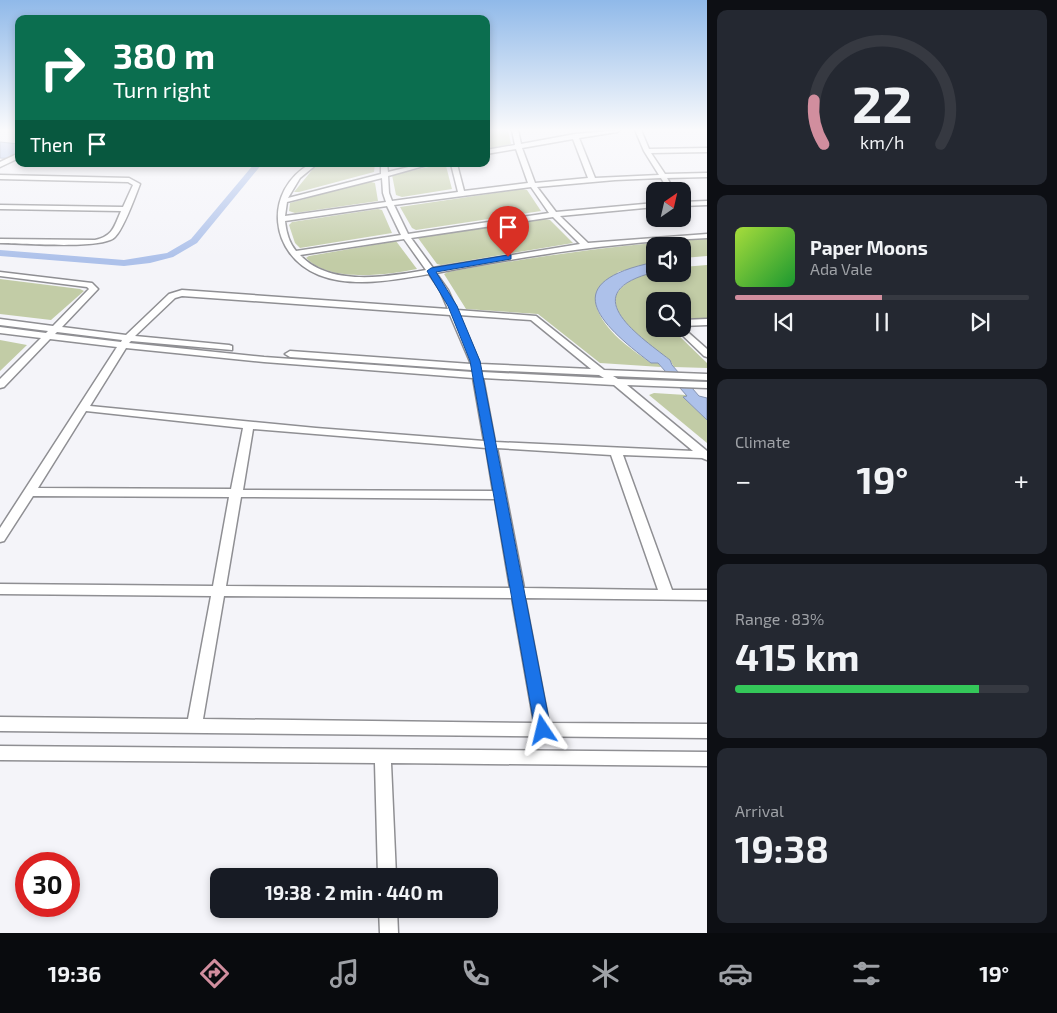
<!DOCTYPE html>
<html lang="en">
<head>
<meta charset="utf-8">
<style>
  body { margin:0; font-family:"Exo 2",sans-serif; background:#242831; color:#f1f3f6; height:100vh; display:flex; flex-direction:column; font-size:19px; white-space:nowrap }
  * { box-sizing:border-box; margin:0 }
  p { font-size:16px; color:#9ea1a6 }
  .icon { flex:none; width:28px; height:28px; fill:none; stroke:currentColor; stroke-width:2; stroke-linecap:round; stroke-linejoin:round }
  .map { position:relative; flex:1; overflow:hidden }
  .drawer { display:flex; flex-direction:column; gap:10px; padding:10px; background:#0d0f14; width:350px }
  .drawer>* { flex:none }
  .banner { position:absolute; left:15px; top:15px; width:475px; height:152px; border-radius:10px; box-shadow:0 2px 8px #0003; background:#0b6e4f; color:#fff; overflow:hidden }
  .needle { width:32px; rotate:34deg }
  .fabs { position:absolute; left:646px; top:182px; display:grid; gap:10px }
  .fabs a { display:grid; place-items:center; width:45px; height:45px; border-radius:10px; background:#171b24; box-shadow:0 2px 8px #0003; font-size:25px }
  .speed { position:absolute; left:15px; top:852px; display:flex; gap:10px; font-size:25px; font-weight:700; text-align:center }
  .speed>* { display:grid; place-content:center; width:65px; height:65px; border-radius:50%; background:#171b24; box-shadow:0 2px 8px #0003; line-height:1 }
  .speed .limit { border:8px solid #d22; background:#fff; color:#111 }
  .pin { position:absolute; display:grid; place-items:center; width:42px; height:42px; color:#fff; margin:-51px -21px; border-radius:50% 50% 50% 0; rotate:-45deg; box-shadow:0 0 5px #0007 }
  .pin .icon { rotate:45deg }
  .me { position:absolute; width:55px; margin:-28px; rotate:350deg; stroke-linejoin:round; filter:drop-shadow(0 0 4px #0008) }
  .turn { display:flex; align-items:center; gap:18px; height:105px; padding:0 15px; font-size:22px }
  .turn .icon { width:65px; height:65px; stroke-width:2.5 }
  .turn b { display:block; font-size:35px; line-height:42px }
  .then { display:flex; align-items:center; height:48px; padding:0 15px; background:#0003; gap:10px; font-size:19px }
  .big { font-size:38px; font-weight:700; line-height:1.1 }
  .drawer .card { flex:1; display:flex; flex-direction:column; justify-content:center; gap:8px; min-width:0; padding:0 18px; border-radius:10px; background:#242831 }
  .drawer .dial { align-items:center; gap:0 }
  .dial svg { height:130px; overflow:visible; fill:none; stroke:#363941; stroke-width:7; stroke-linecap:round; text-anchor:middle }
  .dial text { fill:#f1f3f6; stroke:none }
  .song { display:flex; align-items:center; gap:15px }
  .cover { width:60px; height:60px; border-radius:8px; background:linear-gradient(135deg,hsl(80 70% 55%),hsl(130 70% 35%)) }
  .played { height:5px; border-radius:2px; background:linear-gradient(90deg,#d18e9e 50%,#363941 50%) }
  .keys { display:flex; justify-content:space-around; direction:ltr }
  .heat { display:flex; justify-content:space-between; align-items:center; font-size:28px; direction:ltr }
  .charge { height:8px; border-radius:4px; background:linear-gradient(90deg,#34c759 83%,#363941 0) }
  .trip { position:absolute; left:210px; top:868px; width:288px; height:50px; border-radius:10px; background:#171b24; box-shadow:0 2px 8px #0003; font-weight:700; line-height:50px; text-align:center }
  .tab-bar { display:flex; height:80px; justify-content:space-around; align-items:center; background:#090b0e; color:#9ea1a6 }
  .tab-bar .icon { width:35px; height:35px }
  .tab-bar .selected { color:#d18e9e }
  .tab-bar b { font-size:22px; color:#f1f3f6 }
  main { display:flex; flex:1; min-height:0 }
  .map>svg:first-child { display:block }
  .green { fill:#c2cca6 }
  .water { fill:#adc1ea; stroke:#8593b0 }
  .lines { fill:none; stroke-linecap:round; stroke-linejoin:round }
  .canal { fill:#adc1ea; fill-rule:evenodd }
  .minor-casing { stroke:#8f8f93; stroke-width:3 }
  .minor { fill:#fff; fill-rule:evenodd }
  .route { fill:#1a73e8; stroke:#114b97 }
</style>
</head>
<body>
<main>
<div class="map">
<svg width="707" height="933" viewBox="0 0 707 933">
  <rect width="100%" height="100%" fill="#f4f4f9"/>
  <!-- green -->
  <path class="green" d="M486 130H508L511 144 486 149Z
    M321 164H375L374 172 299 192H294L313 169Z
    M438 165 446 166 452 189 402 197 396 195 392 175Z
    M368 181 375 183 378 201 295 213 289 211 290 203Z
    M522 189 527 190 541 211 416 230 412 228 400 207Z
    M378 209 382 210 392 233 300 248 295 243 289 225 292 222Z
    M544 219 550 220 573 243 441 265 437 264 418 238Z
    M707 239V256L683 258 682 246H655V262L618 272 596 306C605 332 630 348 651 363H658L661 367 600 363 538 314 466 309 444 274 448 272C534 257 619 244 707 239Z
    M396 241 417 269C386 275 331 283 306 258L309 256Z
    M707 265V318H683L682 301H655V329H672L707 363V368L674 367 670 360C650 345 616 326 615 298 621 282 639 276 655 272V274H682L683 267Z
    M0 279 80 289 84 291 51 320 0 314Z
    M0 340 27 345 0 371Z
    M654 393 686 395 687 396 683 397 707 420V443L649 395Z"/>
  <!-- water -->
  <path class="water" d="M0 142 19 144V159L0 158Z
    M655 262V272C575 292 635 333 670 360L672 365 699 396 707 398V420L683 397 687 396 658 363H651C597 322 557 282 655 262Z"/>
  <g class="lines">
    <!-- canal -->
    <path class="canal" d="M254 164H262L197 243 173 257 150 263 124 266 0 256V250L124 260 167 253 191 239Z"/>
    <!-- minor casing -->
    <g class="minor-casing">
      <path id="minor" d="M512 130H518L521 144 575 134 620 130 617 132 579 138 595 178 659 175 644 151 635 130H641L649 149 707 148V152L651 153 665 174 707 173V177L667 178 675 191H669L661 178 615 180 537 187 556 212 655 203V207L560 216 588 243 707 234V238C615 242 526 256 436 273L448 290 457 310 536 316 604 370 707 374V380L613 376 618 379 707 382V388L627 385 707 451V460L702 458 623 455 672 590H707V600L525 598 549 723 707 724V738L0 731V717L188 719 211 596 0 594V584L213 586 229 497 33 496 4 541 0 542V528L117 347 50 339 4 387 0 388V379L41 338 0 333V327L46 333 48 331 0 325V319L53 326 89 289 87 287 0 276V272L92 283 98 289 62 327 126 335 169 294 182 290 448 309 440 290 429 274C395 280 352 288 319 275 269 255 263 191 310 164H317L300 178 288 198 381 174V164H387L388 172 421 164H431L388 176 389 193 392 201 458 192 451 164H457L464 191 528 183 516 149 486 154V150L515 145ZM573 139 588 178 535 183 522 148ZM382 178 383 193 386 202 285 216 287 202ZM531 187 549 213 408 234 394 205ZM387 206 401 235 296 251C289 243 286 231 285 221ZM553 217 580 244 433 268 411 238ZM404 239 426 270C387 277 330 287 300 255ZM182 296 450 315 471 364 290 351 285 354 290 357 472 370V372L264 357 129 343 131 341 232 350V346L229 345 135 336 175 298ZM459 315 531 320 591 369 480 364ZM57 332 122 340 121 342 55 334ZM126 348 264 362 473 378 484 441 316 428 90 406ZM482 370 599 375 604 378 482 372ZM483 378 614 385 693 451 495 442ZM86 411 243 428 231 489 38 488ZM253 429 486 448 493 491 243 490ZM497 448 611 455 658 590 524 588ZM241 497 495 499 510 588 226 586ZM224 596 512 598 534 723 203 719Z
        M19 153V158L0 167V162Z
        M0 175 129 178 140 184C135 197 124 228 115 237 103 250 22 243 0 243V239L95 240C113 236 114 227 121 211L0 209V205L123 207 133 185 128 182 0 179Z
        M707 201V205L682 206V202Z
        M707 319V325L682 326V320Z
        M682 327 707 349V357L704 356 676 329H682Z
        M0 746 707 752V766L391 763 396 876H378L375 763 0 760Z
        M379 909H397L398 933H380Z"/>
    </g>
    <!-- minor -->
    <use href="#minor" class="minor"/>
  </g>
  <!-- sky -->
  <linearGradient id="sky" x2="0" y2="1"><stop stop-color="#90b9e9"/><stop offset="0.5" stop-color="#fafafc"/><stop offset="1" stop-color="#fafafc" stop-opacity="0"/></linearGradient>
  <rect width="707" height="260" fill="url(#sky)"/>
  <!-- route -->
  <path class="route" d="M508 255H511V259L436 272 457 306 480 361 551 730 549 735 543 737 538 735 535 730 470 361 448 306 427 271 431 268Z"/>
</svg>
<div class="fabs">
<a><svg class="needle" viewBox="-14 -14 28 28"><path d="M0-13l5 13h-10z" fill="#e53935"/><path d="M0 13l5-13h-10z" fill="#9ea1a6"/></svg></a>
<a><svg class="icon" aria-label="sound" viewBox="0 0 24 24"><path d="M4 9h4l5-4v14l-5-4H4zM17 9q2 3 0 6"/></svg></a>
<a><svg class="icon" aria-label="search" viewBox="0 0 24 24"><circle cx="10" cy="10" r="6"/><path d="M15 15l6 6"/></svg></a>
</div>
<div class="speed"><div class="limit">30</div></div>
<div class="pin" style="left:508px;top:257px;background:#d93025"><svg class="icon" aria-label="arrive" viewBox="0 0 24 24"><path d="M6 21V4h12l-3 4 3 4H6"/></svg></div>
<svg class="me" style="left:543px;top:730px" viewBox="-20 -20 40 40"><path d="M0-17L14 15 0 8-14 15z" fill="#1a73e8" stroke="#fff" stroke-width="4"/></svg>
<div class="trip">19:38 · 2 min · 440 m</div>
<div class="banner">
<div class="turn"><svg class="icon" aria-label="right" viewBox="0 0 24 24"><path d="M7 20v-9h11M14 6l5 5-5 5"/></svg><div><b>380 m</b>Turn right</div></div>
<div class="then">Then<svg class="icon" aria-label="arrive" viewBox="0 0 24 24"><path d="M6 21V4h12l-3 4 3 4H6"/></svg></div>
</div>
</div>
<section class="drawer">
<div class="card dial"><svg viewBox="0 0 100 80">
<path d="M14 69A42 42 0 1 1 86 69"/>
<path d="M14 69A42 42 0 0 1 8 42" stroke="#d18e9e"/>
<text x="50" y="56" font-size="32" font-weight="700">22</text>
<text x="50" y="72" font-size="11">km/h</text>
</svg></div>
<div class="card">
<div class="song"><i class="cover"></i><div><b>Paper Moons</b><p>Ada Vale</p></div></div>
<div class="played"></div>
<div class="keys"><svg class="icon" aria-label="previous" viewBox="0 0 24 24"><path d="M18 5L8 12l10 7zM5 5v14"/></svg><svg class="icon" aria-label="pause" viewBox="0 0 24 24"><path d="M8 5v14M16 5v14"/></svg><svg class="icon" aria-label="next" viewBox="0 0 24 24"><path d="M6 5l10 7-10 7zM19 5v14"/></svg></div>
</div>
<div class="card"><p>Climate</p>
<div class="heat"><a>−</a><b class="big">19°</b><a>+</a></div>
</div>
<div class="card"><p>Range · 83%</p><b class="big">415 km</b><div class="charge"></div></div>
<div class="card"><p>Arrival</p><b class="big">19:38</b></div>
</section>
</main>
<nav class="tab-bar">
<b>19:36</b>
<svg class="icon selected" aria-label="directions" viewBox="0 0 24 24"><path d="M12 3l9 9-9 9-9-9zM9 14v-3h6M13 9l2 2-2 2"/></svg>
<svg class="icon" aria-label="music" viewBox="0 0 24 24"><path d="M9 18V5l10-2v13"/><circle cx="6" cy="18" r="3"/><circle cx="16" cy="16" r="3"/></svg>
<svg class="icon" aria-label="phone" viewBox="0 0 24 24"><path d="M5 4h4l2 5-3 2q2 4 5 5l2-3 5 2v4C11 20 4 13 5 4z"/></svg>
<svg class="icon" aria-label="climate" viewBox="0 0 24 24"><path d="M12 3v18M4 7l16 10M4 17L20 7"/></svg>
<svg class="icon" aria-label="car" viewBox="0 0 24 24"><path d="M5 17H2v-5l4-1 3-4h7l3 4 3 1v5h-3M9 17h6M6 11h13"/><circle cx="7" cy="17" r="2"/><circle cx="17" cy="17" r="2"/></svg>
<svg class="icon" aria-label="filters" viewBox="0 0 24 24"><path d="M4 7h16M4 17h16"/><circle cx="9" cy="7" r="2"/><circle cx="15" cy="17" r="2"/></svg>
<b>19°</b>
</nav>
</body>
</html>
